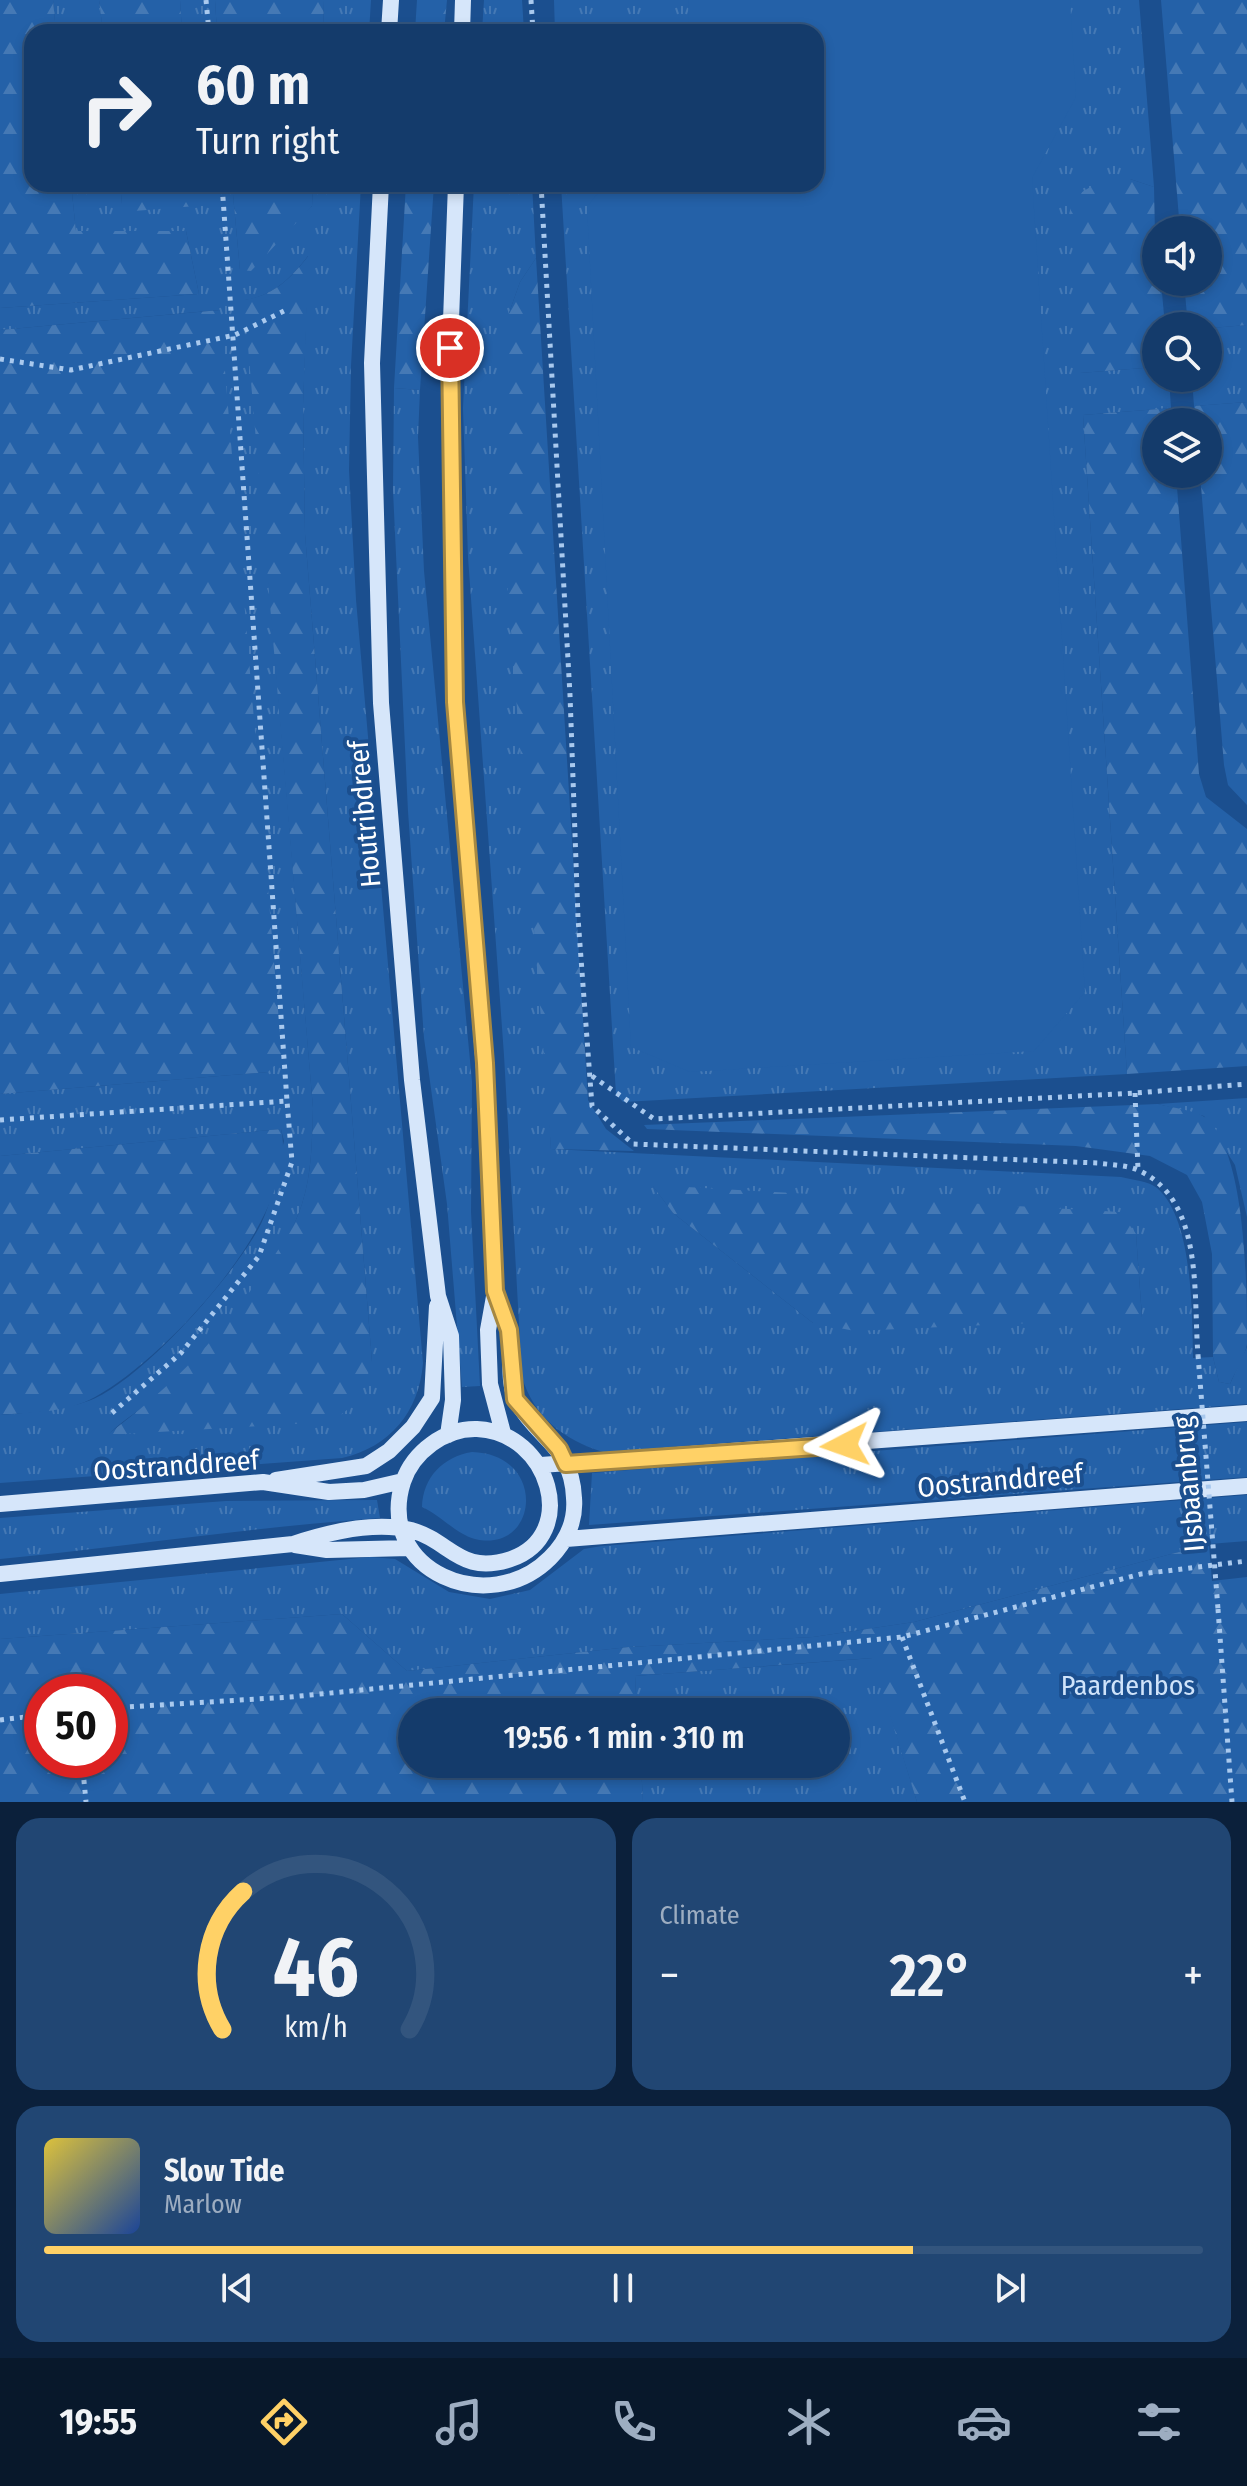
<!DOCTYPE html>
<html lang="en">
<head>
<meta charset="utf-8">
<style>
  body { margin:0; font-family:"Fira Sans Condensed",sans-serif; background:#214673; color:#f1f3f6; height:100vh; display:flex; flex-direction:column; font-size:30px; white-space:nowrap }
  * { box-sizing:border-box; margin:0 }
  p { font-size:26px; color:#9dadc1 }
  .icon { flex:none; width:44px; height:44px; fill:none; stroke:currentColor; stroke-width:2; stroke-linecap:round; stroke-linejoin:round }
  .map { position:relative; height:1802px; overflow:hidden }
  .details { display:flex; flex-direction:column; gap:16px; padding:16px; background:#0b203b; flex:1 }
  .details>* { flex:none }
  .guide { position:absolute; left:24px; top:24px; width:800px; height:168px; border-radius:24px; box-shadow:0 4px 12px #0003,0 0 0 2px #33557e; background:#143b6b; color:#f1f3f6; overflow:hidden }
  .tools { position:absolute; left:1142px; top:216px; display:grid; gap:16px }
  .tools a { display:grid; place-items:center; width:80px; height:80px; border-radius:50%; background:#143b6b; box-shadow:0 4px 12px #0003,0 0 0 2px #33557e; font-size:40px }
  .speed { position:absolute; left:24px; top:1674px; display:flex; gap:16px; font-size:40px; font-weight:700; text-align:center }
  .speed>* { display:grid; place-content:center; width:104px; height:104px; border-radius:50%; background:#143b6b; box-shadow:0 4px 12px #0003,0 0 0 2px #33557e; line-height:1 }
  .speed .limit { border:12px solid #d22; background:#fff; color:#111 }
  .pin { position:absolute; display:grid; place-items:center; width:68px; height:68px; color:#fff; margin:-34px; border:4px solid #fff; border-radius:50%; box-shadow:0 2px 8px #0007 }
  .me { position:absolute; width:88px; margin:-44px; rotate:266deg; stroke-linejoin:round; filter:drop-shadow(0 0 6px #0008) }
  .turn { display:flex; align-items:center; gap:28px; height:168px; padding:0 40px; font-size:36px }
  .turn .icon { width:104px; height:104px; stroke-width:2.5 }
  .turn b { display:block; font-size:56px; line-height:68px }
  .big { font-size:60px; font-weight:600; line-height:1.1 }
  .details .tile { flex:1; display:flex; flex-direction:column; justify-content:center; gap:12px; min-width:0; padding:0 28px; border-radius:24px; background:#214673 }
  .details .dial { align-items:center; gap:0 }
  .dial svg { height:208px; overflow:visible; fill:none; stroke:#33557e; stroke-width:7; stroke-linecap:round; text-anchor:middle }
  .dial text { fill:#f1f3f6; stroke:none }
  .song { display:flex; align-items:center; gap:24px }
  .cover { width:96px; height:96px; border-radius:12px; background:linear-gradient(135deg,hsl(50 70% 55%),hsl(220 70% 35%)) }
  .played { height:8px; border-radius:4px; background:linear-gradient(90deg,#ffd166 75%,#33557e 75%) }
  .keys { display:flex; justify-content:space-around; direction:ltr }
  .heat { display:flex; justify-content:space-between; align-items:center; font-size:44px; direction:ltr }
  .details .tiles { flex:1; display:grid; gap:16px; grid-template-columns:1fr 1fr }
  .tile:last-child { grid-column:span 2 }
  .trip { position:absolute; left:398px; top:1698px; width:452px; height:80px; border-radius:40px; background:#143b6b; box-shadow:0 4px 12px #0003,0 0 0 2px #33557e; font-weight:600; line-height:80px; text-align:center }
  .tabs { display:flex; height:128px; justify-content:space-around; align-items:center; background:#08182b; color:#9dadc1 }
  .tabs .icon { width:56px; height:56px }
  .tabs .on { color:#ffd166 }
  .tabs b { font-size:36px; color:#f1f3f6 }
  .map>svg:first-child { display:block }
  .grass { fill:url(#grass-tufts); fill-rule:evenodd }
  .forest { fill:url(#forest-firs); fill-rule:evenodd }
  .garden { fill:#2461a8 }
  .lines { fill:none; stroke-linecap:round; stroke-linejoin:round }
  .path { stroke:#a9c9ee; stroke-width:5; stroke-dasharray:4 6; stroke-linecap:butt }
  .secondary { stroke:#d6e6fa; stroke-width:16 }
  .path-bridge { stroke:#a9c9ee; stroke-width:5; stroke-dasharray:4 6; stroke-linecap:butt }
  .route-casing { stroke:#a68842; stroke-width:20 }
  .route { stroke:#ffd166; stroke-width:14 }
  .labels { text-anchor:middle; stroke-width:8; stroke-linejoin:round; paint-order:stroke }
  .street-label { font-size:28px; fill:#fff; stroke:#1b4f8f }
  .park-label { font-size:28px; fill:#cfe3fa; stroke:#1b4f8f }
</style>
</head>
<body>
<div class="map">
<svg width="1247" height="1802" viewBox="0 0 1247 1802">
  <defs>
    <pattern id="grass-tufts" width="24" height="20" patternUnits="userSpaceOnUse" patternTransform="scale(2)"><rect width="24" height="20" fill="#2461a8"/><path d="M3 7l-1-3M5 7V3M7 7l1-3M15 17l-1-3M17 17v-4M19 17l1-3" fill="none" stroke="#4579b5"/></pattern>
    <pattern id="forest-firs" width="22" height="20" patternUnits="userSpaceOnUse" patternTransform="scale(2)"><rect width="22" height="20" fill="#2461a8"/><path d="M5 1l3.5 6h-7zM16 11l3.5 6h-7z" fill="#4579b5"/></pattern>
  </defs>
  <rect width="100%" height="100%" fill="#1b4f8f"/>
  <!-- grass -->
  <path class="grass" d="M53 0H99L103 32H56Z
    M180 0H215L217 32H182Z
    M324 0H371L369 32H323Z
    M484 0H522L524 32H482Z
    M554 0H1139L1154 187 1130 179 1080 373 1156 367V378H1169L1171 408 1083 415 1127 1074 623 1102 616 1094 561 184H816V32H555Z
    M71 184H120L122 204 195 206 194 184H232L240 270 312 206 313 184H361L351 366 349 470 356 600 423 1363C419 1412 390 1447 342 1458L0 1483V1415C31 1412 62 1411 91 1400 143 1379 235 1275 261 1224 273 1200 277 1167 284 1141L281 1129 0 1156V1094L268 1072 219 310 0 330V308L199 294 186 231H76ZM308 256 303 405 305 534 372 1362 109 1434C124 1418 148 1406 166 1390 210 1348 284 1262 302 1204 312 1173 312 1140 313 1108L245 300C274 295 290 279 308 256Z
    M474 184H532L536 258 520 282 509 313 551 1149 1121 1177C1132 1180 1149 1181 1157 1188 1193 1219 1192 1312 1193 1358L1213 1357 1219 1382 1230 1384 1247 1347V1404L603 1452C564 1440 534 1417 522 1377L504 1055 468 557 463 408ZM653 1186 1136 1234 1142 1317 813 1323 673 1213Z
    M1247 325V402L1194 406 1192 378H1208V362L1213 361 1211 328Z
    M394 388 420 390 418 437 424 571 472 1082 471 1212 480 1386 462 1387 447 1204 424 1038 408 811 393 490Z
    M1247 1098V1217L1235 1165 1204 1116 1158 1104Z
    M1247 1422V1477L589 1525 592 1473Z
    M472 1452C548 1454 539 1554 475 1539 458 1535 440 1515 422 1507 423 1477 443 1457 472 1452Z
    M1247 1495V1541L1209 1544 914 1622 813 1637 629 1647 407 1671 342 1614 0 1639V1594L370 1557 395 1559 449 1592 490 1599 530 1590 584 1549 602 1546Z
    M377 1500 380 1518C252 1527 127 1547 0 1559V1518L226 1501Z
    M873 1658 917 1802H643L641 1764H836V1712H637L635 1676Z"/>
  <!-- forest -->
  <path class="forest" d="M0 0H53L56 32H32V184H71L76 231H186L199 294 0 308Z
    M99 0H180L182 32H103Z
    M215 0H324L323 32H217Z
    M417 0H447L444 32H415Z
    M1161 0H1247V325L1211 328 1213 362H1208V326H1188L1184 282H1208V230H1180Z
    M1130 179 1154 187 1156 282H1161L1165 326H1156V367L1080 373 1070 202C1089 184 1104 180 1130 179Z
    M120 184H194L196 206 134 211 122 204Z
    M232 184H313L312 206 251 271 240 270Z
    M406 184H434L420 390 394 388Z
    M309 255 303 405 305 534 372 1362C363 1392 357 1408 328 1422L107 1435C174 1385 220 1338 266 1268 279 1248 295 1228 302 1204 312 1173 312 1140 313 1108L244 300C275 295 291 278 309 255Z
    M536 258 588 1100 606 1129 634 1151 551 1149 507 579 503 350 509 313 520 282Z
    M220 310 282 1058 268 1072 0 1094V330Z
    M1247 402V805L1228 785 1224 765 1200 474H1208V422H1196L1194 406Z
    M1171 408 1172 422H1156V474H1176L1199 774 1206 797 1247 829V1066L1127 1074 1083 415Z
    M1158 1104C1172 1108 1195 1110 1206 1118 1247 1154 1247 1290 1247 1344 1245 1357 1235 1372 1230 1384L1219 1382 1213 1357 1212 1254 1202 1202 1187 1175 1150 1156 1076 1146 647 1129 644 1125Z
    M281 1129C301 1215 165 1359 95 1397 67 1413 31 1412 0 1415V1156Z
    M652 1185 1120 1212 1136 1234 1142 1318 855 1331 813 1323 673 1213Z
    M1209 1544 1212 1581 1247 1577V1802H917L872 1658 635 1676 637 1712H412V1764H641L643 1802H0V1639L342 1614 407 1671 629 1647 813 1637 914 1622ZM42 1692H110V1760H42Z"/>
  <!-- garden -->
  <path class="garden" d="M688 0H1070L1076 97 1032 178 1085 992 1034 1051 690 1072 631 1047 587 207 605 184H816V32H689Z"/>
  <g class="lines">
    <!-- path -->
    <path class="path" d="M206 0 209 32
      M531 0 533 32
      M541 184 570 695 578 918 592 1106 633 1144 1098 1163C1111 1165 1128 1165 1140 1171 1204 1202 1193 1294 1198 1355
      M0 359 71 370 235 335 284 311
      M592 1076 654 1119 1135 1093 1247 1084
      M1135 1093 1138 1170
      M0 1120 287 1101 222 184
      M112 1413 181 1353 259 1256 292 1162 287 1101
      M1218 1609 1232 1802
      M902 1637 965 1802
      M110 1708 290 1697 902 1637 1141 1574 1247 1561
      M0 1720 42 1715
      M82 1760 86 1802"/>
    <!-- secondary -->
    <path class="secondary" d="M389 32 391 0
      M462 32 463 0
      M381 184 372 363 381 703 412 1080 438 1296 451 1336 453 1400 448 1435
      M456 184 450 348 455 702 489 1132 495 1291 488 1330 490 1384 503 1433
      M541 1465 1247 1413
      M276 1480 366 1466 389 1451 413 1427 432 1398 437 1306
      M0 1504 263 1482 329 1492 364 1490 403 1481
      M566 1539 1247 1486
      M295 1545 327 1550 410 1548
      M0 1574 293 1544C329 1532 374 1521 411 1530 451 1541 460 1576 511 1559 580 1535 550 1432 477 1429 445 1428 413 1452 403 1482 375 1571 489 1619 550 1558 566 1542 576 1521 574 1498 572 1446 538 1440 517 1402 506 1381 513 1354 509 1331 506 1317 499 1304 495 1291"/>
    <!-- path-bridge -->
    <path class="path-bridge" d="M1198 1355 1218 1609"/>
  </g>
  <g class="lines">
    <!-- route casing -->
    <g class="route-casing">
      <path id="route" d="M450 348 455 702 485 1063 495 1291 509 1330 515 1399 559 1449 566 1464 845 1445"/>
    </g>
    <!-- route -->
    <use href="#route" class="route"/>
  </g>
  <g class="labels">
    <!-- street labels -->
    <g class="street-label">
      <text transform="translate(364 814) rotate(-95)" y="10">Houtribdreef</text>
      <text transform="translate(176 1465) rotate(-4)" y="10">Oostranddreef</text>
      <text transform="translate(1000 1480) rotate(-5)" y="10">Oostranddreef</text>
      <text transform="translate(1188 1484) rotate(-95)" y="10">IJsbaanbrug</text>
    </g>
    <!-- park labels -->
    <g class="park-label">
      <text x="1128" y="1695">Paardenbos</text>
    </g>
  </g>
</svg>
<div class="tools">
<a><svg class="icon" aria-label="sound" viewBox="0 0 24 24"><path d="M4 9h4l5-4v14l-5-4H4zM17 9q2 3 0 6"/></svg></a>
<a><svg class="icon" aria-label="search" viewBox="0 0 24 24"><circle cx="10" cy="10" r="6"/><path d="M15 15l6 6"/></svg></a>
<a><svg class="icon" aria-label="layers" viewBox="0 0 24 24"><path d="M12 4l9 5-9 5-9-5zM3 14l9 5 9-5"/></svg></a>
</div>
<div class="speed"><div class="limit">50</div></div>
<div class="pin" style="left:450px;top:348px;background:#d93025"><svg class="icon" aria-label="arrive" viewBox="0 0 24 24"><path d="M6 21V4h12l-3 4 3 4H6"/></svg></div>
<svg class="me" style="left:845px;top:1445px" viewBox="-20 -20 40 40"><path d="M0-17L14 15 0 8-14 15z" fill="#ffd166" stroke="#fff" stroke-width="4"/></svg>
<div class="trip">19:56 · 1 min · 310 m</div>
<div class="guide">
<div class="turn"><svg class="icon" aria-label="right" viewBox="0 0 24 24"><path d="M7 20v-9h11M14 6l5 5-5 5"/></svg><div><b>60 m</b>Turn right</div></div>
</div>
</div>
<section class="details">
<div class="tiles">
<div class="tile dial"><svg viewBox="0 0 100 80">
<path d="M14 69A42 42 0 1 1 86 69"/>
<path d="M14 69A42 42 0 0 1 22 16" stroke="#ffd166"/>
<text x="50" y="56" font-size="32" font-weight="700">46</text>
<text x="50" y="72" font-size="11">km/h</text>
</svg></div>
<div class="tile"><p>Climate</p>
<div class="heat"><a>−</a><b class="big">22°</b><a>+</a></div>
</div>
<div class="tile">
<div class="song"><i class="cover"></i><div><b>Slow Tide</b><p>Marlow</p></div></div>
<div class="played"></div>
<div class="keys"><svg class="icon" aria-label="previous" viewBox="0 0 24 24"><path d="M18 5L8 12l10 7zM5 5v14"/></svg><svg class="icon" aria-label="pause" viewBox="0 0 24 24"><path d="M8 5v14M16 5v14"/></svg><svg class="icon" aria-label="next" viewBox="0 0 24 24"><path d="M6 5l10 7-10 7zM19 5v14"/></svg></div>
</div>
</div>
</section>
<nav class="tabs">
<b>19:55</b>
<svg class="icon on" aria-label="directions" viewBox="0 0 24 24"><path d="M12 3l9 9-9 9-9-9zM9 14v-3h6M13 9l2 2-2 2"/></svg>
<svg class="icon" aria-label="music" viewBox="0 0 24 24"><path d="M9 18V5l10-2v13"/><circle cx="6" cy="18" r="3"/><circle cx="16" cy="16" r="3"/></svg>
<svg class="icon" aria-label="phone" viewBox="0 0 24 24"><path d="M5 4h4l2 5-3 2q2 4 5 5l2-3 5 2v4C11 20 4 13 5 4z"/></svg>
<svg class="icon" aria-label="climate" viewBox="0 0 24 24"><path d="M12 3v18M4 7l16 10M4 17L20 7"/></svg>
<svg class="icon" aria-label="car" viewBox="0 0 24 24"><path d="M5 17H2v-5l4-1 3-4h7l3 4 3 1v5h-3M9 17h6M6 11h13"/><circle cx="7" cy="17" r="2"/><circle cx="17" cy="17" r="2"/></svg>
<svg class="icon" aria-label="filters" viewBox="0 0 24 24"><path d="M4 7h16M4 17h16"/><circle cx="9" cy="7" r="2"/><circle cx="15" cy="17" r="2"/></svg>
</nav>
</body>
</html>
